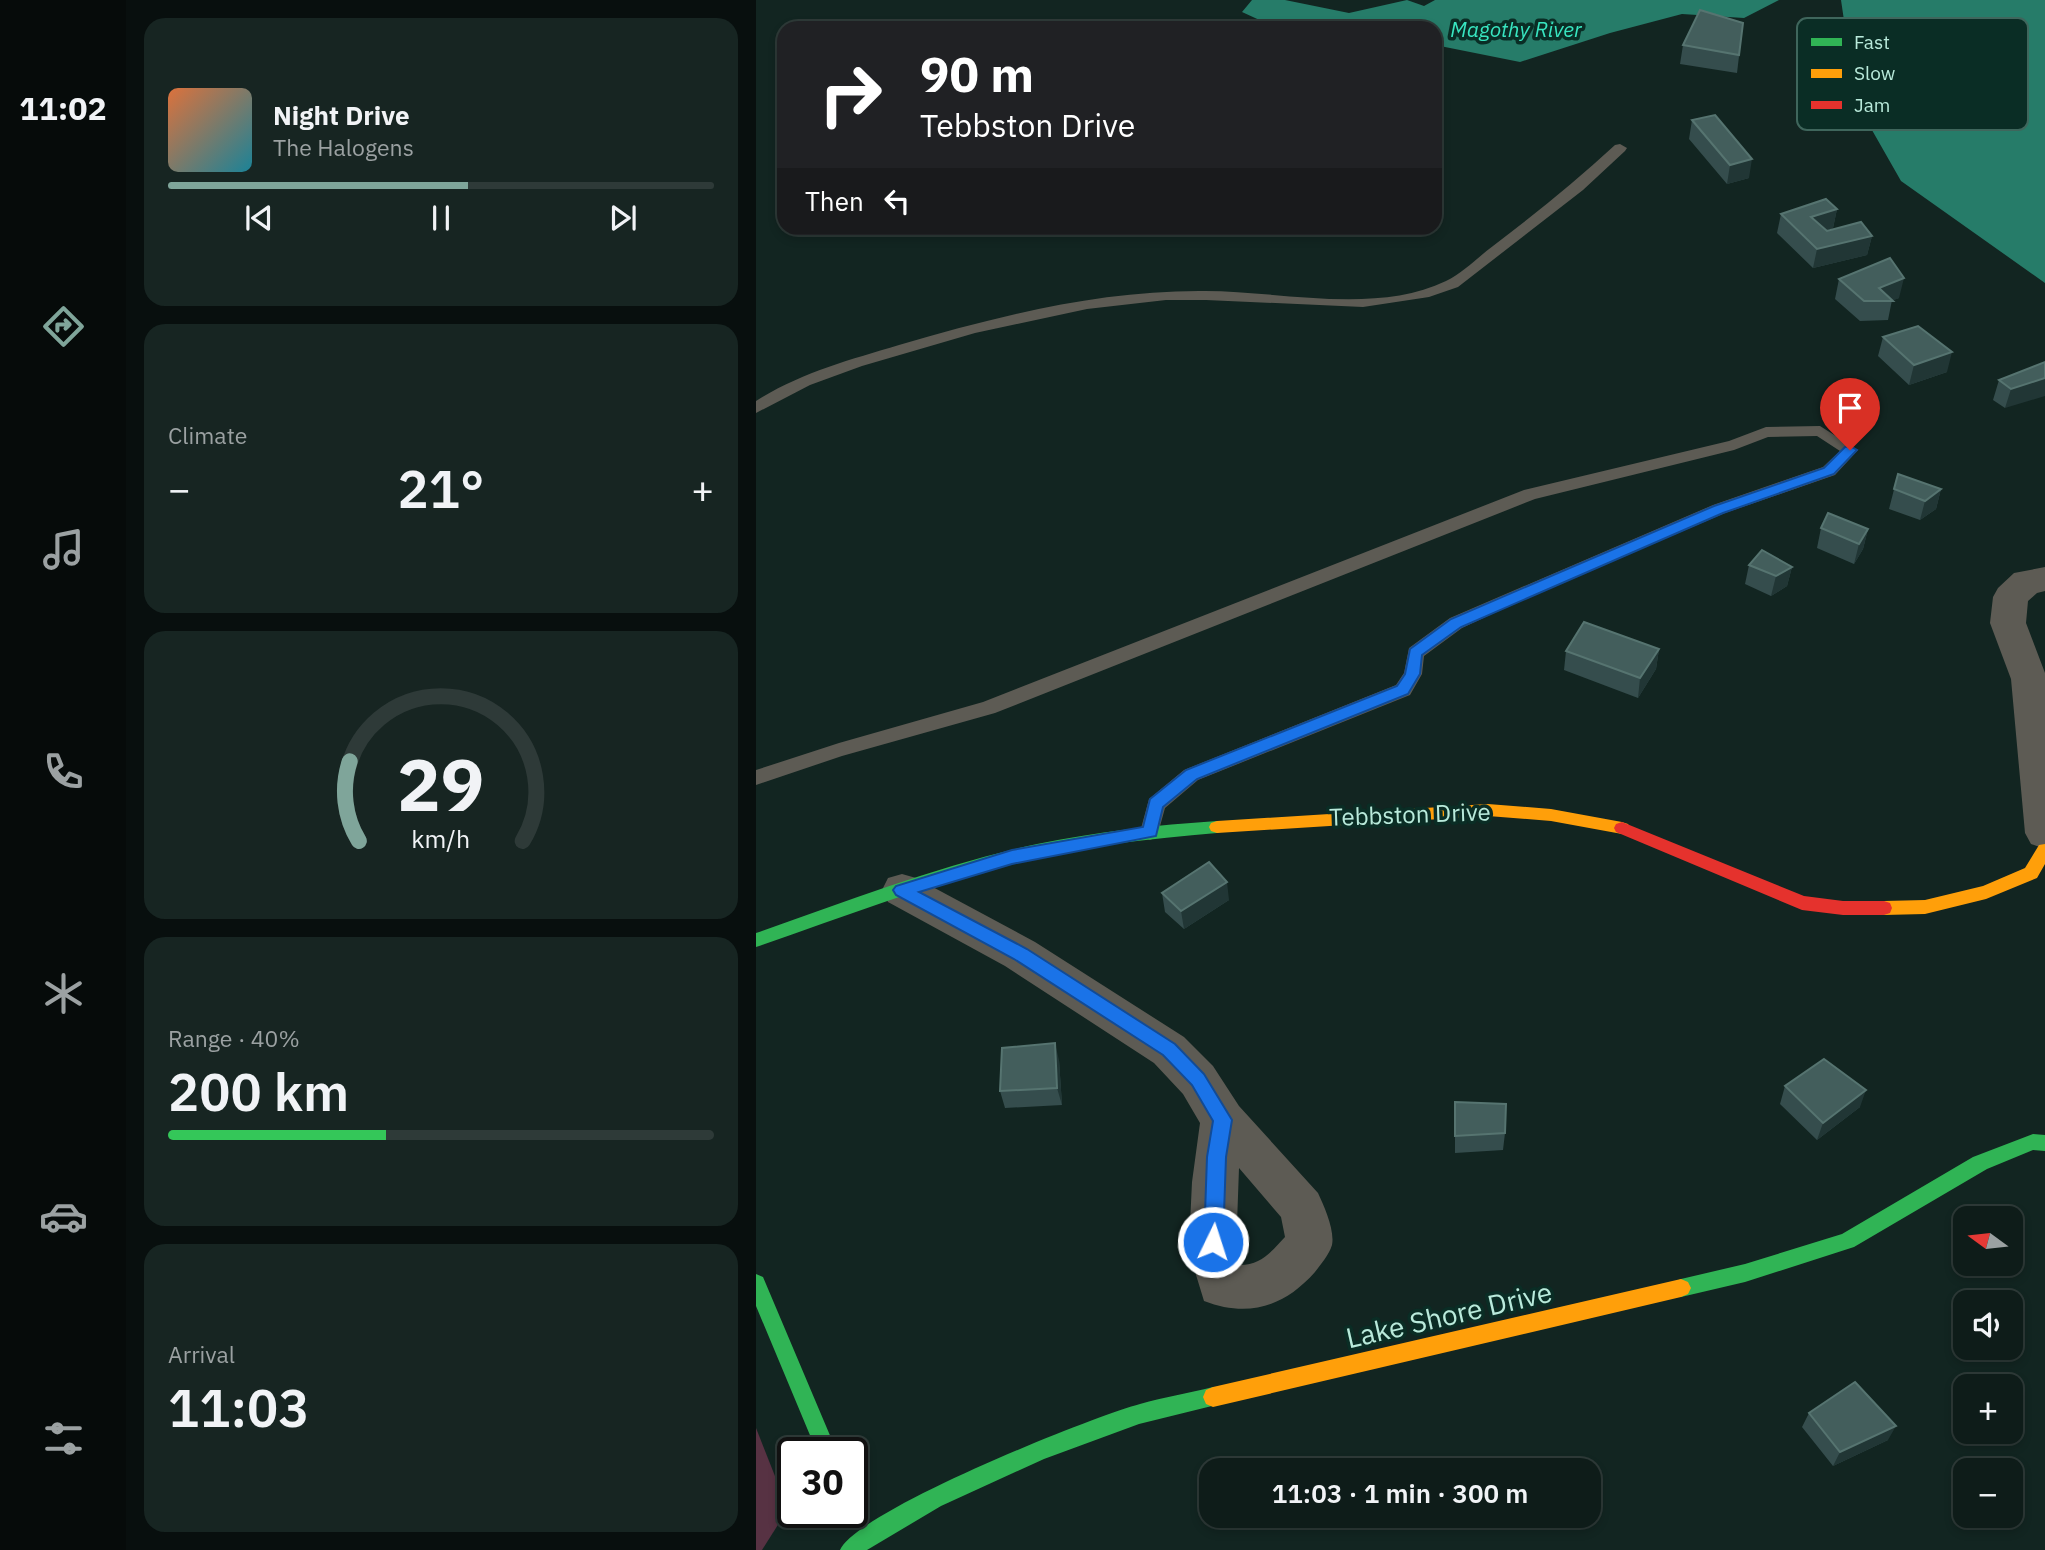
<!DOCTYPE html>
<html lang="en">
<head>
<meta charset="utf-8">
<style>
  body { margin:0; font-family:"IBM Plex Sans",sans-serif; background:#172522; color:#f1f3f6; height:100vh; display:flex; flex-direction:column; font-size:26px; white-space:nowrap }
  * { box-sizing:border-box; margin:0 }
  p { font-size:23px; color:#9ba1a2 }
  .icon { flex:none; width:38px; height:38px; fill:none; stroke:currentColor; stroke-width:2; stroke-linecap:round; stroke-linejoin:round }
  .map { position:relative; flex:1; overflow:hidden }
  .sheet { display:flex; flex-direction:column; gap:18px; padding:18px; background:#080f0e; width:630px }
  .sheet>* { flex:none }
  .hud { position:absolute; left:21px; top:21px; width:665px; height:214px; border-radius:21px; box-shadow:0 4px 10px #0003,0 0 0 2px #2e3a38; background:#202124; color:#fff; overflow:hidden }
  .needle { width:46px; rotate:285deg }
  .buttons { position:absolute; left:1197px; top:1206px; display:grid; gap:14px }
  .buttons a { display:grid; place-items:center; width:70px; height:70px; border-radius:14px; background:#0e1c19; box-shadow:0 4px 10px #0003,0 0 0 2px #2e3a38; font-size:35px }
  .speed { position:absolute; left:21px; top:1437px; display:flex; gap:14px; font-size:35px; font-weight:700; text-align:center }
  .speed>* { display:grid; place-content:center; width:91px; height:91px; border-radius:50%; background:#0e1c19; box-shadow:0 4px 10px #0003,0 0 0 2px #2e3a38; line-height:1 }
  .speed .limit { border:4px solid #111; border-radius:10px; background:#fff; color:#111 }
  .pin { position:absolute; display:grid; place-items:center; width:60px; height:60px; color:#fff; margin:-72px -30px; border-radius:50% 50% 50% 0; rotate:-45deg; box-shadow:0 0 7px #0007 }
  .pin .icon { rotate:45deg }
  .me { position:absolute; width:77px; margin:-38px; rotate:4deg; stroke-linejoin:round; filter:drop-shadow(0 0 5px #0008) }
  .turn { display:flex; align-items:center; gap:24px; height:147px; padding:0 28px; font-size:32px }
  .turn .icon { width:91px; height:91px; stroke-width:2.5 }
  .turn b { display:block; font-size:49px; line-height:60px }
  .then { display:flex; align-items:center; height:66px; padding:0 28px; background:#0003; gap:14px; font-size:26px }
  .big { font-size:52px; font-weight:600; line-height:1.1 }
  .sheet .card { flex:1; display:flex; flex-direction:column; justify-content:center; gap:10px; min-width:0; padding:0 24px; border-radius:21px; background:#172522 }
  .sheet .dial { align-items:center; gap:0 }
  .dial svg { height:182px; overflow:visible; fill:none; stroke:#2e3a38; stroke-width:7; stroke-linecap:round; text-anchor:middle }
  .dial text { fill:#f1f3f6; stroke:none }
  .song { display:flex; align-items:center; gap:21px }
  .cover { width:84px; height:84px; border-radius:10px; background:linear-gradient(135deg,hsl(20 70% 55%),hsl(190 70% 35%)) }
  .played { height:7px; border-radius:4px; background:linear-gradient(90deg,#7fa59a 55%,#2e3a38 55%) }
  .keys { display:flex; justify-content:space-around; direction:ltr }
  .heat { display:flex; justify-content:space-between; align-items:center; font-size:38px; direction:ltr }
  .charge { height:10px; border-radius:5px; background:linear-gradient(90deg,#34c759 40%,#2e3a38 0) }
  .trip { position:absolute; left:443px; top:1458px; width:402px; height:70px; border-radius:21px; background:#0e1c19; box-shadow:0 4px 10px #0003,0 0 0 2px #2e3a38; font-weight:600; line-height:70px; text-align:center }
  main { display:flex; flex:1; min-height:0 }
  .tabs { display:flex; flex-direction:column; width:126px; justify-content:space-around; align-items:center; background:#060b0a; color:#9ba1a2 }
  .tabs .icon { width:49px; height:49px }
  .tabs .active { color:#7fa59a }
  .tabs b { font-size:32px; color:#f1f3f6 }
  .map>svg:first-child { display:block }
  .green { fill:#573243 }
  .water { fill:#267c69 }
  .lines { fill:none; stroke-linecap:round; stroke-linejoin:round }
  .lane { fill:#5d5b54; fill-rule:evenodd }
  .street { fill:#5d5b54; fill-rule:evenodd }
  .fast { fill:#30b455; fill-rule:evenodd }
  .slow { fill:#ff9f0a; fill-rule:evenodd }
  .jam { fill:#e5322d; fill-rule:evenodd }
  .wall { fill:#354d4d }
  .shaded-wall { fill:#213635 }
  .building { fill:#435e5c; stroke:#567470; stroke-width:2 }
  .route { fill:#1a73e8; stroke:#114b97; stroke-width:2 }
  .labels { text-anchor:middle; stroke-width:7; stroke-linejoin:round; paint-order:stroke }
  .far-water-label { font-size:21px; font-style:italic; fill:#38e5c0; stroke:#0a2d25 }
  .street-label { font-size:24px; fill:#b9eadb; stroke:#0a2d25 }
  .near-street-label { font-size:28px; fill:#b9eadb; stroke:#0a2d25 }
  .key { fill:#0a2d25; stroke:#3f665c; stroke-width:2 }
  .key-label { font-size:19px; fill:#b9eadb }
</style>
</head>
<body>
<main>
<nav class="tabs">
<b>11:02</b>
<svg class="icon active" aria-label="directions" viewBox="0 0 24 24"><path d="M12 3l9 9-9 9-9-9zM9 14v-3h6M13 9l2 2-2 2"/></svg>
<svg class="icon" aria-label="music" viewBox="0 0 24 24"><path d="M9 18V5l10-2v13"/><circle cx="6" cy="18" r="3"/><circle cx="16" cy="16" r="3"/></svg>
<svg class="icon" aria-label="phone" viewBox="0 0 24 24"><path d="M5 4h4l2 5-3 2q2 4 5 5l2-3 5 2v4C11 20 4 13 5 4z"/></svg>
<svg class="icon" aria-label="climate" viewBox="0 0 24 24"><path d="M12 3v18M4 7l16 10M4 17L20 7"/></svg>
<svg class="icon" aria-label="car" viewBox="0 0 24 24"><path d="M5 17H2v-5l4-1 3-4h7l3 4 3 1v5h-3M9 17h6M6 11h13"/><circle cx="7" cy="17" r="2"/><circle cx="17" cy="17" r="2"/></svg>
<svg class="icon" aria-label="filters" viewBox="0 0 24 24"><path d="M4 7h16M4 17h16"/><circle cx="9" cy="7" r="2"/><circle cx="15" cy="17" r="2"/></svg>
</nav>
<section class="sheet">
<div class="card">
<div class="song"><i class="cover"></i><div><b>Night Drive</b><p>The Halogens</p></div></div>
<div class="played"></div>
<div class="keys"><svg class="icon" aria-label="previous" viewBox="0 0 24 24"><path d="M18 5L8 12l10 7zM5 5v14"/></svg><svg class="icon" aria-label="pause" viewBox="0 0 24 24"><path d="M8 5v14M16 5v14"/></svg><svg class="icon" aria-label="next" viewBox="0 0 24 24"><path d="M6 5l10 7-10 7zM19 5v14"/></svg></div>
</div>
<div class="card"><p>Climate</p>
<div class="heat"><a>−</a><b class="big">21°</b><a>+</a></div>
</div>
<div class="card dial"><svg viewBox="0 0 100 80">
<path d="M14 69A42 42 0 1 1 86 69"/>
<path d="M14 69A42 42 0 0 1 10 34" stroke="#7fa59a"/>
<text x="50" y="56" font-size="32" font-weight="700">29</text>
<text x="50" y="72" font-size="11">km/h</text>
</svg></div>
<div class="card"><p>Range · 40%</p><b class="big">200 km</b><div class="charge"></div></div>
<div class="card"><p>Arrival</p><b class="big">11:03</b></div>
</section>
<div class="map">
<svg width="1289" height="1550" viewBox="0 0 1289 1550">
  <rect width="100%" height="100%" fill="#122521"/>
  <!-- green -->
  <path class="green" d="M0 1428 32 1509 6 1550H0Z"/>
  <!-- water -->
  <path class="water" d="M496 0H529L593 13 651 0 668 6 679 0H1023L988 18 926 14 854 33 764 62 679 45V28H521L486 12Z
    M1085 0H1289V283L1145 181 1100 102Z"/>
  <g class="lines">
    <!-- lane -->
    <path class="lane" d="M864 144 871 148 869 151 827 190 702 287 673 297 607 307 450 300H410L331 309 219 333 106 366 54 385 0 413V401C44 373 93 360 143 345 242 316 344 290 449 291 524 291 620 315 690 281 707 273 722 257 737 246 779 214 820 181 859 145Z
      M1064 426 1102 450 1079 475 969 513 770 598 706 628 668 656 666 674 654 695 442 780 409 808 401 837 394 840 387 837 384 832 393 799 428 770 640 685 648 673 653 648 694 618 957 505 1067 467 1084 451 1061 436 1012 437 978 450 779 499 239 713 86 756 0 785V770L83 743 227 702 768 490 973 441 1010 427Z"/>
    <!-- street -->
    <path class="street" d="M1289 567V591L1281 593 1272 601 1270 623 1289 673V849L1275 844 1269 833 1255 679 1234 623 1237 597 1242 588 1258 573Z
      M146 874 160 878 279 942 428 1037 457 1066 483 1106 562 1193C568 1206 579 1230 576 1245 573 1255 565 1264 559 1272 528 1307 492 1318 448 1301L437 1265 434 1224 436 1182 444 1123 427 1094 398 1063 249 966 132 902 126 890 132 878ZM483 1168 525 1217 529 1237C516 1251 505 1265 484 1265L481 1224Z"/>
    <!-- fast -->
    <path class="fast" d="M461 821 467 823 469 827 467 831 461 833C392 839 322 846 254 863 168 886 84 918 0 947V933C92 901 185 865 281 844 340 832 400 825 461 821Z
      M1277 1134 1289 1135V1151L1277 1150 1231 1169 1098 1247 989 1282 925 1297 918 1294 915 1288 918 1282 925 1279 989 1264 1086 1234 1217 1157Z
      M0 1274 7 1277 81 1452H61L0 1306Z
      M457 1387 464 1390 467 1397 464 1404 383 1424 288 1459 185 1506 111 1550H84C101 1511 335 1417 384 1404 408 1397 433 1393 457 1387Z"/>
    <!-- slow -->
    <path class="slow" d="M732 804 795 809 866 822 872 824 874 828 872 832 866 834 795 821 732 816 461 833 455 831 453 827 455 823 461 821Z
      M1289 844V864L1281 878 1230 899 1169 914 1128 915 1122 913 1120 908 1122 903 1128 901 1169 900 1227 886 1269 868 1283 845Z
      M925 1279 932 1282 935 1288 932 1294 925 1297 457 1407 450 1404 447 1397 450 1390 457 1387Z"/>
    <!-- jam -->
    <path class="jam" d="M866 822 1048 896 1087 901H1128L1134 903 1136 908 1134 913 1128 915H1087L1046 910 860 832 858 828 860 824Z"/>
  </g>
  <!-- wall -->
  <path class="wall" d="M987 23 981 73 924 64 927 45Z
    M936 120 993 178 971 184 933 139Z
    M1081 209 1077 228 1070 230 1116 236 1111 255 1057 268 1021 233 1025 214Z
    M1083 279 1143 298 1136 300 1132 320 1104 321 1079 299Z
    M1127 337 1191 372 1153 385 1122 356Z
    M1289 362 1249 408 1237 400 1243 380Z
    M1142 474 1185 489 1180 509 1164 520 1133 509Z
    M1065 528 1112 529 1107 549 1098 564 1061 548Z
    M993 565 1036 567 1031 586 1015 596 989 584Z
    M903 649 900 669 882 698 808 670 810 651Z
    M406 893 473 900 428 929 409 912Z
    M303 1060 306 1105 249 1108 244 1091Z
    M1029 1086 1104 1107 1061 1140 1024 1104Z
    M699 1102 749 1133 747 1150 699 1153Z
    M1053 1413 1132 1440 1077 1466 1046 1427Z"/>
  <!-- shaded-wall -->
  <path class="shaded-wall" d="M996 159 993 178 971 184 974 165Z
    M1081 209 1077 228 1051 236 1055 217Z
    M1116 236 1111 255 1057 268 1061 249Z
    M1148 278 1143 298 1136 301 1123 288Z
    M1196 352 1191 372 1153 385 1158 365Z
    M1289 378V396L1249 408 1255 389Z
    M1185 489 1180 509 1164 520 1169 501Z
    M1112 529 1107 549 1098 564 1103 544Z
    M1036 567 1031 586 1015 596 1020 576Z
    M903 649 900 669 882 698 884 678Z
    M471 882 473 900 428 929 425 911Z
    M299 1043 303 1060 306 1105 301 1088Z
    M1110 1090 1104 1107 1061 1140 1067 1123Z
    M1140 1426 1132 1440 1077 1466 1084 1452Z"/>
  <!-- building -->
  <path class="building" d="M944 10 987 23 983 55 927 45Z
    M959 115 996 159 974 165 936 120Z
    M1070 199 1081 209 1055 217 1071 231 1105 222 1116 236 1061 249 1025 214Z
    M1134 258 1148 278 1123 288 1137 301H1108L1083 279Z
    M1162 326 1196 352 1158 365 1127 337Z
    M1289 362V378L1255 389 1243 380Z
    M1142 474 1185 489 1169 501 1138 489Z
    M1072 513 1112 529 1103 544 1065 528Z
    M1006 550 1036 567 1020 576 993 565Z
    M828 622 903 649 884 678 810 651Z
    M453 862 471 882 425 911 406 893Z
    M299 1043 301 1088 244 1091 246 1048Z
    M1068 1059 1110 1090 1067 1123 1029 1086Z
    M699 1102 750 1104 749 1133 699 1136Z
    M1099 1382 1140 1426 1084 1452 1053 1413Z"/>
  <!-- route -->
  <path class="route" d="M1094 446 1101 450 1078 474 967 513 705 627 666 655 664 674 652 694 441 779 407 807 400 836 256 864 163 892 271 949 419 1044 448 1074 476 1120 470 1157 467 1242 464 1248 457 1251 450 1248 448 1242 451 1157 457 1121 436 1085 407 1055 258 959 140 895 137 890 140 886 256 850 387 827 394 799 430 770 641 686 649 674 654 649 695 619 958 506 1068 468 1089 447Z"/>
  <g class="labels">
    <!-- far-water labels -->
    <g class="far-water-label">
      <text x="760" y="37">Magothy River</text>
    </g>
    <!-- street labels -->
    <g class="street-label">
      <text transform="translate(654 815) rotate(-2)" y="8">Tebbston Drive</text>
    </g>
    <!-- near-street labels -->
    <g class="near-street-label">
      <text transform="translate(693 1315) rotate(-13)" y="10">Lake Shore Drive</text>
    </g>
  </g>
  <!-- legend -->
  <rect x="1041" y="18" width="231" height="112" rx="10" class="key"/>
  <rect x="1055" y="38" width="31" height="8" fill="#30b455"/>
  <rect x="1055" y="69" width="31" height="9" fill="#ff9f0a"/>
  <rect x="1055" y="101" width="31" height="8" fill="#e5322d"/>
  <g class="key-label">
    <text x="1098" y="49">Fast</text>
    <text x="1098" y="80">Slow</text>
    <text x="1098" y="112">Jam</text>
  </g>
</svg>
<div class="buttons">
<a><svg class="needle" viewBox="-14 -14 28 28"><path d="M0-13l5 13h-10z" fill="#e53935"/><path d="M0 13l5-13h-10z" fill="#9ba1a2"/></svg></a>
<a><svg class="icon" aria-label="sound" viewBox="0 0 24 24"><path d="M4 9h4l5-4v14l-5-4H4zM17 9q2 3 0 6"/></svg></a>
<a>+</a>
<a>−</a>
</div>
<div class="speed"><div class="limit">30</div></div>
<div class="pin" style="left:1094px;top:450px;background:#d93025"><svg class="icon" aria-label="arrive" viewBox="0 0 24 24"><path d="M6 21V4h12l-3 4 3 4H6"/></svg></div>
<svg class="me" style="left:457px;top:1242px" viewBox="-20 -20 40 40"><circle r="17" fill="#1a73e8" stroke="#fff" stroke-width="3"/><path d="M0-11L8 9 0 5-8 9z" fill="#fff"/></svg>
<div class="trip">11:03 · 1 min · 300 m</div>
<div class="hud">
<div class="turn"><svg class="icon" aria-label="right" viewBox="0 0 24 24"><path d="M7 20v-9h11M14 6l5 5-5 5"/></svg><div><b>90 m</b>Tebbston Drive</div></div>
<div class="then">Then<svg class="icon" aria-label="left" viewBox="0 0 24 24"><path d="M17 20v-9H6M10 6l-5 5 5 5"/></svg></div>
</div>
</div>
</main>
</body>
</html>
